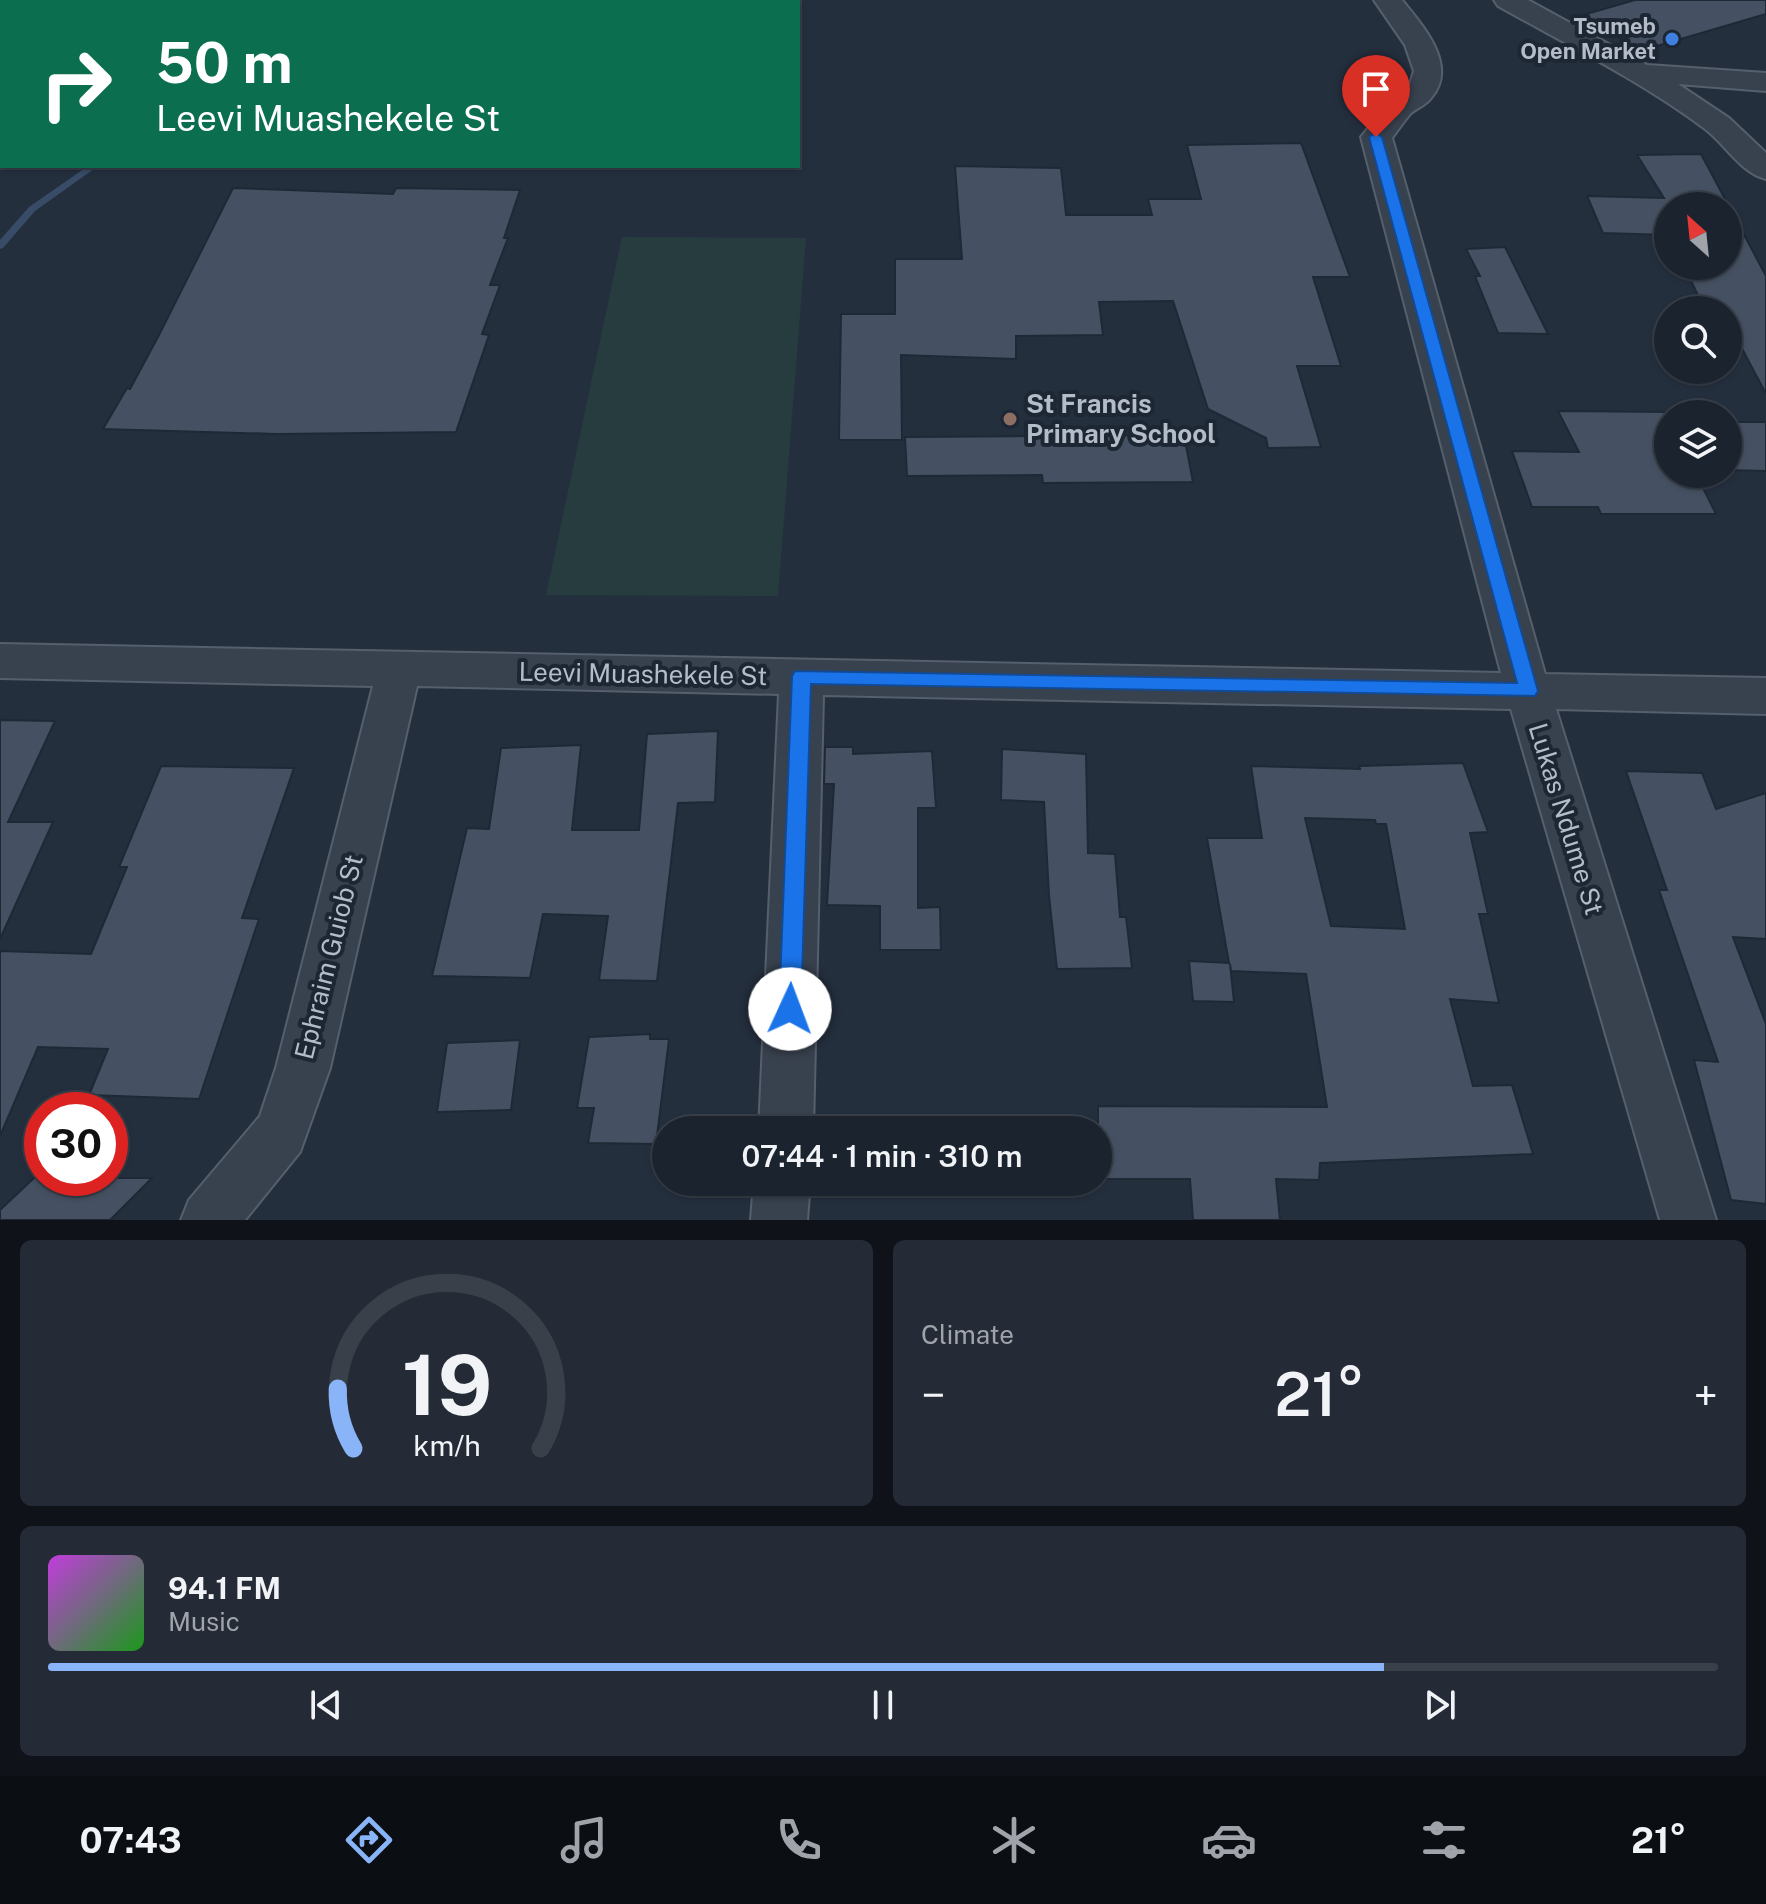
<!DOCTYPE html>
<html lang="en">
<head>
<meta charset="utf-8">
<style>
  body { margin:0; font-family:"Public Sans",sans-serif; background:#242b36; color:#f1f3f6; height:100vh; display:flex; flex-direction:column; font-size:30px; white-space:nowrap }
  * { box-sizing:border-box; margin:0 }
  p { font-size:26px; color:#a0a4aa }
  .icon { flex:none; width:44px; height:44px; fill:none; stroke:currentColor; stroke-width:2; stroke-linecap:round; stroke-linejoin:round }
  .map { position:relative; height:1220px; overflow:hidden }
  .sheet { display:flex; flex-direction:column; gap:20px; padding:20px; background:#0f1319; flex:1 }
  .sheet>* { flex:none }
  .hud { position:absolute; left:0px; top:0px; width:800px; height:168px; box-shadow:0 2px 6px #0004,0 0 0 2px #39404a; background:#0b6e4f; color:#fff; overflow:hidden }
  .needle { width:52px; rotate:333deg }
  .buttons { position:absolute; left:1654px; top:192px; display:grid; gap:16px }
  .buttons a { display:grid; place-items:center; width:88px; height:88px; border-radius:50%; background:#1b232e; box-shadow:0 2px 6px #0004,0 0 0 2px #39404a; font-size:40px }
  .speed { position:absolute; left:24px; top:1092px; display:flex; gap:16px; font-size:40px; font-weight:700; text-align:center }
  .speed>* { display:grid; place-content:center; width:104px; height:104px; border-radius:50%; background:#1b232e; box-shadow:0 2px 6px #0004,0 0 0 2px #39404a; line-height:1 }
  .speed .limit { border:12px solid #d22; background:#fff; color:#111 }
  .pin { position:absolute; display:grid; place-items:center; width:68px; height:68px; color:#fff; margin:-82px -34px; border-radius:50% 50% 50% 0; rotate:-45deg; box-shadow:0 0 8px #0007 }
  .pin .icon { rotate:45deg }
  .me { position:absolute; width:88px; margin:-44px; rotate:2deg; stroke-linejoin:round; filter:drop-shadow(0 0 6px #0008) }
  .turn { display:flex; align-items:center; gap:28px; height:168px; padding:0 24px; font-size:36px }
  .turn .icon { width:104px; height:104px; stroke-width:2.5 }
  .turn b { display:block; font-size:56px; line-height:68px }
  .big { font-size:60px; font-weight:600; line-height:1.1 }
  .sheet .tile { flex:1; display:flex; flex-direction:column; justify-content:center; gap:12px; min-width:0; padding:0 28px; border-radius:12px; background:#242b36 }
  .sheet .dial { align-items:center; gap:0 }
  .dial svg { height:208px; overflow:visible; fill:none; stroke:#39404a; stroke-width:7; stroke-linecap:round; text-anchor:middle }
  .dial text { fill:#f1f3f6; stroke:none }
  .song { display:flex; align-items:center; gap:24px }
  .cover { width:96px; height:96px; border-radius:12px; background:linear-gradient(135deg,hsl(290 70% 55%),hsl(120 70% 35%)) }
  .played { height:8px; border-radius:4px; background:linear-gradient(90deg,#8ab4f8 80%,#39404a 80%) }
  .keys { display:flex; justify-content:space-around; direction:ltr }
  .heat { display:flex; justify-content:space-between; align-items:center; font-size:44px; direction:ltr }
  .sheet .tiles { flex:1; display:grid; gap:20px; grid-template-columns:1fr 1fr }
  .tile:last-child { grid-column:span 2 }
  .trip { position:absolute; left:652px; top:1116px; width:460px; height:80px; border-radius:40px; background:#1b232e; box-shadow:0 2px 6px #0004,0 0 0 2px #39404a; font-weight:600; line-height:80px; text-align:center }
  .menu { display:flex; height:128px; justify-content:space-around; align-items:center; background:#0b0e12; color:#a0a4aa }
  .menu .icon { width:56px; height:56px }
  .menu .current { color:#8ab4f8 }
  .menu b { font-size:36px; color:#f1f3f6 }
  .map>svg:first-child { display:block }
  .green { fill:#263c3f }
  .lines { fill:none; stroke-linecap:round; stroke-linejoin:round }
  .stream { fill:#394c67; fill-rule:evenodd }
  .building { fill:#455162; stroke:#1f2835; stroke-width:2; fill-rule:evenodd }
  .minor-casing { stroke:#565f6c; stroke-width:4 }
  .minor { fill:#38414e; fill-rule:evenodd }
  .route { fill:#1a73e8; stroke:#114b97; stroke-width:2 }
  .shop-dot { fill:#3f7fe0; stroke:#1d2633; stroke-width:3 }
  .education-dot { fill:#8d6e63; stroke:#1d2633; stroke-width:3 }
  .labels { text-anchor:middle; stroke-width:8; stroke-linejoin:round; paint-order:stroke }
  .far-poi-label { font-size:22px; font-weight:bold; fill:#b4bcc9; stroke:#1d2633; text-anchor:end }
  .poi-label { font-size:26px; font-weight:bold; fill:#b4bcc9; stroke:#1d2633; text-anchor:start }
  .street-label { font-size:26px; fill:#b4bcc9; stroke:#1d2633 }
</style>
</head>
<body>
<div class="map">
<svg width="1766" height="1220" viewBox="0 0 1766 1220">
  <rect width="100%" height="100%" fill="#242f3e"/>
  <!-- green -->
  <path class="green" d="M622 237 806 238 778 596 546 595Z"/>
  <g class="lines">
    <!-- stream -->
    <path class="stream" d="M643 0H657L655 2H642Z
      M88 166H98L35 211 3 248 0 249V240L29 207Z"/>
  </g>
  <!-- building -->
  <path class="building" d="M1635 0H1766V14L1640 51 1583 15Z
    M1301 143 1350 277H1313L1341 366H1297L1321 447 1268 448 1266 438 1208 409 1173 301 1099 302 1103 335 1016 336V359L901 355 902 440H839L841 314H895V259H962L955 166 1061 168 1066 215H1152L1148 199H1201L1187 145Z
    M1701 154 1766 276V394L1728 322V310H1705L1684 266H1728V206H1668V235L1603 233 1587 196 1664 198 1637 155Z
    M233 188 393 194 396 188 520 190 504 238H508L490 285H500L482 334 489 335 456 432 277 434 103 429 127 388 130 389 159 335Z
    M1505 247 1548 334 1498 333 1475 276H1480L1466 249Z
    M1558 411 1671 412 1672 414H1668V474H1696L1716 514H1601L1598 507H1532L1512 451 1579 452Z
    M1728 422H1766V471L1728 470Z
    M1184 435 1193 482 1043 483 1042 475 907 476 905 437Z
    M0 720 55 721 8 822H53L0 939Z
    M718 731 715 802 678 803 657 981 599 980 608 916 543 914 530 978 432 976 467 828 489 829 501 748 581 745 572 830H639L647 734Z
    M825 747H853V754L932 751 936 808H918V908L940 907 941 950H880V906L827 905 834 784H824Z
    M1002 749 1086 754 1088 853 1115 854 1120 917H1126L1132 968 1057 969 1049 896 1044 802 1001 800Z
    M1463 763 1488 832 1470 833 1488 914H1479L1499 1003 1450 999 1473 1086 1512 1085 1533 1154 1320 1163 1319 1180 1276 1179 1280 1220H1193L1190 1179H1098V1106L1327 1107 1306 974 1231 971 1230 964 1234 1002 1193 1001 1189 961 1229 963 1207 838H1262L1251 766 1360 769 1359 766ZM1305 818 1375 820 1376 824H1386L1405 929 1331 926Z
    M161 766 294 768 242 918 259 919 199 1099 89 1095 108 1049 38 1047 0 1136V951L91 954 127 867H119Z
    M1626 771 1702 773 1716 809 1766 793V939L1733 937 1766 1024V1204L1731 1200 1694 1060 1718 1062 1659 890H1667Z
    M650 1034V1039H669L656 1144 588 1143 594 1108H577L589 1037Z
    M520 1040 511 1110 437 1112 447 1043Z
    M34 1178H152L110 1220H0V1210Z"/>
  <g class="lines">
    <!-- minor casing -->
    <g class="minor-casing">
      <path id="minor" d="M21 0H49L20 2Z
        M59 0H87L88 2H60Z
        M401 0H432L399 2Z
        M1374 0H1402C1423 26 1459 66 1431 98 1426 105 1417 108 1411 113 1404 121 1398 130 1392 138L1545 674 1766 678V714L1556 709 1716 1220H1660L1511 709 823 695 813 1130H759L779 694 417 686 330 1068 300 1152 245 1220H181L189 1200 260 1116 276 1068 373 686 0 678V644L1501 673 1361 137 1389 102 1409 87 1414 71 1405 45Z
        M1494 0H1528L1647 65 1766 73V91L1678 84 1729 118 1766 153V179C1741 173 1725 144 1705 129 1641 81 1568 45 1498 6Z
        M2 44V64L0 65V45Z
        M754 1182H810L807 1220H751Z"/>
    </g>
    <!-- minor -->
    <use href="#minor" class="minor"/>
  </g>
  <!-- route -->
  <path class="route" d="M1376 133 1382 137 1538 691 1535 696 811 684 801 1009 798 1016 790 1020 782 1016 779 1009 792 676 795 671 1517 683 1369 137Z"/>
  <!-- markers -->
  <circle class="shop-dot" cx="1672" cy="39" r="8"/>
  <circle class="education-dot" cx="1010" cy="419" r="8"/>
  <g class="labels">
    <!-- far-poi labels -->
    <g class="far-poi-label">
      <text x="1656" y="34">Tsumeb<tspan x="1656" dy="25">Open Market</tspan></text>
    </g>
    <!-- poi labels -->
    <g class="poi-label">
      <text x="1026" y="413">St Francis<tspan x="1026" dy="30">Primary School</tspan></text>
    </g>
    <!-- street labels -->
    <g class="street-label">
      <text transform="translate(643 674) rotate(1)" y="9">Leevi Muashekele St</text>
      <text transform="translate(1566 819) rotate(73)" y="9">Lukas Ndume St</text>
      <text transform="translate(329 957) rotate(-76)" y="9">Ephraim Guiob St</text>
    </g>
  </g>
</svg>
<div class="buttons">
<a><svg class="needle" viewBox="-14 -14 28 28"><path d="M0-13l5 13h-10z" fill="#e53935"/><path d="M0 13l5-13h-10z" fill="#a0a4aa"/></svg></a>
<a><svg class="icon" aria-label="search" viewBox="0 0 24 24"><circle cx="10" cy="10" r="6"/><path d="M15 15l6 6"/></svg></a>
<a><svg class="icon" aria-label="layers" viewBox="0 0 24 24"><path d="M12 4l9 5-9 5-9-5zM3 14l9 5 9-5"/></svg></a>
</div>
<div class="speed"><div class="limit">30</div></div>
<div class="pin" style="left:1376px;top:137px;background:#d93025"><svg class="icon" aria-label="arrive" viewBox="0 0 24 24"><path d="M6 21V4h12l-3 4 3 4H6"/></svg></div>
<svg class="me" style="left:790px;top:1009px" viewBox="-20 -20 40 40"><circle r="19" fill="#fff"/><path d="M0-13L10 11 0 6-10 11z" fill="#1a73e8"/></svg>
<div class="trip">07:44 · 1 min · 310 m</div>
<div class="hud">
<div class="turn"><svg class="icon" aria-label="right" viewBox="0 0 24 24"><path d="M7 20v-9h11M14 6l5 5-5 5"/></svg><div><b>50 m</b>Leevi Muashekele St</div></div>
</div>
</div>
<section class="sheet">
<div class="tiles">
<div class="tile dial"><svg viewBox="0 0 100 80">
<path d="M14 69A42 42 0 1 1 86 69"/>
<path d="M14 69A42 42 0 0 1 8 46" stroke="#8ab4f8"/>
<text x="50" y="56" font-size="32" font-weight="700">19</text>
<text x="50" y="72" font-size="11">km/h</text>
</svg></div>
<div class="tile"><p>Climate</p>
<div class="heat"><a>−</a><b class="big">21°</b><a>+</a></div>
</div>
<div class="tile">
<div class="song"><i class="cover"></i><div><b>94.1 FM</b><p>Music</p></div></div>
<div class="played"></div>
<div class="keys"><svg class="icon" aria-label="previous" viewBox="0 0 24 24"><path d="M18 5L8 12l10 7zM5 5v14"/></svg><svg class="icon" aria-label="pause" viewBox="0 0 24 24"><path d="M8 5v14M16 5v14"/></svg><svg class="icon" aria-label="next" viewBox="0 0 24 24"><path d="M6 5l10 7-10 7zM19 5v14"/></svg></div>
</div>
</div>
</section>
<nav class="menu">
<b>07:43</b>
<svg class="icon current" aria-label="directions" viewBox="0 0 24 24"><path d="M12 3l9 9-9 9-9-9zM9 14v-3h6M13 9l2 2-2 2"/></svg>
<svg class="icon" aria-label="music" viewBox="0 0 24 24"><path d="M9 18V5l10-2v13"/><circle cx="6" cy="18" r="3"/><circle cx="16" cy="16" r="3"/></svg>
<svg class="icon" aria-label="phone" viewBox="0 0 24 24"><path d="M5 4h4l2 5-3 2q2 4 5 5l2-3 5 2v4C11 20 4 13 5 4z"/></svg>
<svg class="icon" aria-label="climate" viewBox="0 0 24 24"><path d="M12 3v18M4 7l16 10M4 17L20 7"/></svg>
<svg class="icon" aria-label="car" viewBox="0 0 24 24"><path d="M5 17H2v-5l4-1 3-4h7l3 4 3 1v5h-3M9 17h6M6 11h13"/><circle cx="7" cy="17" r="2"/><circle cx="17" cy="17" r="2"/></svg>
<svg class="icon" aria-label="filters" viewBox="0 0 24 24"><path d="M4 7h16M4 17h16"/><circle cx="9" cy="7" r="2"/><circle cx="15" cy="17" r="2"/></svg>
<b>21°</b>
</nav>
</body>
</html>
